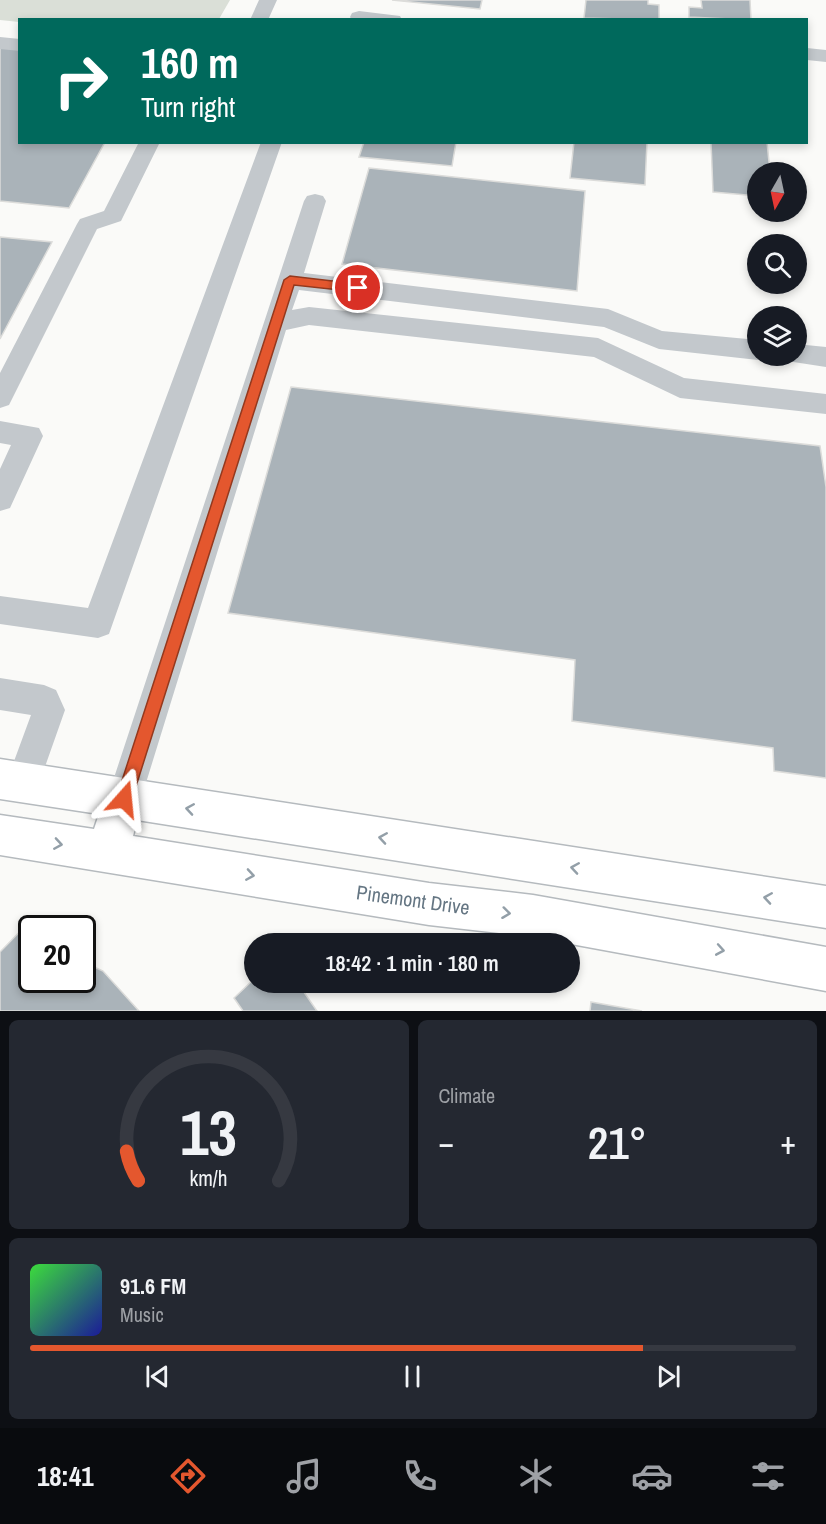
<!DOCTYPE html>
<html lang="en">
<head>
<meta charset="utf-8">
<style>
  body { margin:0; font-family:"Archivo Narrow",sans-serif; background:#242831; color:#f1f3f6; height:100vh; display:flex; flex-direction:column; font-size:22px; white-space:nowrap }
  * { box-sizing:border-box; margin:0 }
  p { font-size:20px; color:#9ea1a6 }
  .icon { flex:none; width:33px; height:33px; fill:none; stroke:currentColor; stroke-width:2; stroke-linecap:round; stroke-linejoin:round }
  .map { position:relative; height:1011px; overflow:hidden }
  .sheet { display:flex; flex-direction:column; gap:9px; padding:9px; background:#0d0f14; flex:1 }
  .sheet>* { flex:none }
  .guide { position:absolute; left:18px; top:18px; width:790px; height:126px; border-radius:0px; box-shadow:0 3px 9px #0003; background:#00695c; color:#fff; overflow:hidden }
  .needle { width:39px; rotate:189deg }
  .controls { position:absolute; left:747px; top:162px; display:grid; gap:12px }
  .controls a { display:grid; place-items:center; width:60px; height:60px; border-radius:50%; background:#171b24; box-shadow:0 3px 9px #0003; font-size:30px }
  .speed { position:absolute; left:18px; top:915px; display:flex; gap:12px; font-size:30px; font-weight:700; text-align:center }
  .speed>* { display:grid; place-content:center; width:78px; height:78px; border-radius:50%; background:#171b24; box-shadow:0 3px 9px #0003; line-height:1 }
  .speed .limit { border:3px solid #111; border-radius:9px; background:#fff; color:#111 }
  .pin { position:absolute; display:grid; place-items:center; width:51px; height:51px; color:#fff; margin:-26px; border:3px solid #fff; border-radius:50%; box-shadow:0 2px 6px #0007 }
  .me { position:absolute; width:66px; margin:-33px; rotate:18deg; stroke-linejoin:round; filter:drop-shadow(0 0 4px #0008) }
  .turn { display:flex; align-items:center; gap:21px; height:126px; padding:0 24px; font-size:27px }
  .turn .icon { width:78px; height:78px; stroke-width:2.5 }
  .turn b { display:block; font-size:42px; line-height:51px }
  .big { font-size:45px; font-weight:600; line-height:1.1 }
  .sheet .widget { flex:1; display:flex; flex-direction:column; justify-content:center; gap:9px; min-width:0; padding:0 21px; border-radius:9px; background:#242831 }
  .sheet .dial { align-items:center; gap:0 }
  .dial svg { height:156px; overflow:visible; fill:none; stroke:#363941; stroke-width:7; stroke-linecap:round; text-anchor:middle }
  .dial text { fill:#f1f3f6; stroke:none }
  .song { display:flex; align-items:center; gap:18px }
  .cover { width:72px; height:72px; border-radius:9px; background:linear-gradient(135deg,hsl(120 70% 55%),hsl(240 70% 35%)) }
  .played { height:6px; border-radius:3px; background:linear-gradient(90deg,#e4572e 80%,#363941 80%) }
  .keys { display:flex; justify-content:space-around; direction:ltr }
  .heat { display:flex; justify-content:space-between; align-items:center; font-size:33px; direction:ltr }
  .sheet .tiles { flex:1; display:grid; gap:9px; grid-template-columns:1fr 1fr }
  .widget:last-child { grid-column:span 2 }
  .trip { position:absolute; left:244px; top:933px; width:336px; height:60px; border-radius:30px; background:#171b24; box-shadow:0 3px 9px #0003; font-weight:600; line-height:60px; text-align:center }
  .dock { display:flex; height:96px; justify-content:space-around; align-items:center; background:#090b0e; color:#9ea1a6 }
  .dock .icon { width:42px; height:42px }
  .dock .current { color:#e4572e }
  .dock b { font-size:27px; color:#f1f3f6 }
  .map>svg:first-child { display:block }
  .green { fill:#dadfd7 }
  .building { fill:#aab3b9; stroke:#dcdcda; stroke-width:1.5 }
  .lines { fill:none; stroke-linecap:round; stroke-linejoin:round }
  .major-casing { stroke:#b5babe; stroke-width:3 }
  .minor { fill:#c3c8cc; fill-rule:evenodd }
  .major { fill:#fff; fill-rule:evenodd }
  .oneway { stroke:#939fa8 }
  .route { fill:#e4572e; stroke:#94391e; stroke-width:1.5 }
  .labels { text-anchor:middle; stroke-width:6; stroke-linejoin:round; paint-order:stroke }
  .near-street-label { font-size:20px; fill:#657683; stroke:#fff }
</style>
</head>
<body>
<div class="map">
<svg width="826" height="1011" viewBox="0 0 826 1011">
  <rect width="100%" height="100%" fill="#fafaf8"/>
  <!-- green -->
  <path class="green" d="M0 0H230L219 19 20 20 19 22 0 20Z"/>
  <!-- building -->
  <path class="building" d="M392 0H482L480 9Z
    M586 0H648V4L659 5V20L584 18Z
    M701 0H750L751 20 689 17V7L702 8Z
    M0 45 20 46V142H105L69 208 0 201Z
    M364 142H456L452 166 359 157Z
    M574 142H647L645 185 570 178Z
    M711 142H767L770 172H758V196L713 192Z
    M369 168 585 191 577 291 342 264Z
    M0 237 52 242 0 339Z
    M291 387 820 446 826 487V778L774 771 773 748 572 721 575 660 228 613Z
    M34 917 64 928H32V980H82V943L87 948 94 967 103 971 139 1011H0V952Z
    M255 978V982H297L317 1011H243L234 998Z
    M591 1002 642 1011H590Z"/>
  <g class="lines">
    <!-- major casing -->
    <g class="major-casing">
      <path id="major" d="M0 759 826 886V928L137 820 133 836 429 883 533 895 826 947V991L533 937 429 925 0 855V815L94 829 99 814 0 799Z"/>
    </g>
    <!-- minor -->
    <path class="minor" d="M259 0H277L268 20H250Z
      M359 11 400 16 402 20H352L350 17 352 13Z
      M0 37 20 39V51L0 49Z
      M807 48 826 50V62L807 60Z
      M139 142H160L121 221 97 229 9 405 0 408V373L77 224 80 219 104 211Z
      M261 142H282L109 634 98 638 0 624V596L88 608Z
      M315 194 323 196 326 201 304 273 608 309 662 331 758 340V356H768L758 360 659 349 604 327 299 290 292 310 309 307 598 338 684 378 826 394V414L680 398 594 357 309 325 286 330 141 799 136 811 124 816 112 811 107 799 304 201 307 196Z
      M796 344 826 347V367L787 361 784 356H796Z
      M0 421 39 428 43 436 10 508 0 511V469L11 445 0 443Z
      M0 678 44 685 56 690 65 710 35 795 23 800 11 795 6 783 31 715 0 710Z"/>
    <!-- major -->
    <use href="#major" class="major"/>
  </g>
  <!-- one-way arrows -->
  <defs><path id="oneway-chevron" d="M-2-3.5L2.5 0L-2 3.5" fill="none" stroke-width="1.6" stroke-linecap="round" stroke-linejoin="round" transform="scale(1.5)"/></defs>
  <g class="oneway">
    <use href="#oneway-chevron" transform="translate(190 809) rotate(-171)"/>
    <use href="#oneway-chevron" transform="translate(383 838) rotate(-171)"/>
    <use href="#oneway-chevron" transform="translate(58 844) rotate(9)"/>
    <use href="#oneway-chevron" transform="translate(575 868) rotate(-171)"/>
    <use href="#oneway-chevron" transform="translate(250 875) rotate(9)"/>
    <use href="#oneway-chevron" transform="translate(768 898) rotate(-171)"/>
    <use href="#oneway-chevron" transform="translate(506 913) rotate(7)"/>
    <use href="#oneway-chevron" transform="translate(720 950) rotate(10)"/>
  </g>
  <!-- route -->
  <path class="route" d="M290 276 358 284 364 288 358 292 294 285 132 799 130 804 124 807 118 804 116 799 284 280Z"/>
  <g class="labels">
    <!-- near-street labels -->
    <g class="near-street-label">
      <text transform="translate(413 900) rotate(8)" y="7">Pinemont Drive</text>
    </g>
  </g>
</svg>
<div class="controls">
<a><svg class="needle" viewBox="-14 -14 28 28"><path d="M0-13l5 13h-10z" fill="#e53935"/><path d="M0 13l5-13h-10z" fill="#9ea1a6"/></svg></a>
<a><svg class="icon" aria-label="search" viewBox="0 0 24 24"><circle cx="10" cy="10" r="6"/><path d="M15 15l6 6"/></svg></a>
<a><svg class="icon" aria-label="layers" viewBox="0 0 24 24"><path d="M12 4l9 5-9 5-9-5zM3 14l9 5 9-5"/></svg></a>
</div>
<div class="speed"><div class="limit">20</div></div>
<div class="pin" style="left:358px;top:288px;background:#d93025"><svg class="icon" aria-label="arrive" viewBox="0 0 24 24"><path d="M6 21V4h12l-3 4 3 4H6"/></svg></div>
<svg class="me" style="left:124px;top:799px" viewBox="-20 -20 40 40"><path d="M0-17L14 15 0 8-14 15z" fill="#e4572e" stroke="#fff" stroke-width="4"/></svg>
<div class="trip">18:42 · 1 min · 180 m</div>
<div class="guide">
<div class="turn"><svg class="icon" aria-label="right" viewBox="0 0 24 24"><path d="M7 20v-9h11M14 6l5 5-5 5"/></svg><div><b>160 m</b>Turn right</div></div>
</div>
</div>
<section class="sheet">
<div class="tiles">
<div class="widget dial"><svg viewBox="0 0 100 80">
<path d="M14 69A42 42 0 1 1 86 69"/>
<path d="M14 69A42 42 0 0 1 8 54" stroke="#e4572e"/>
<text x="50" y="56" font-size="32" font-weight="700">13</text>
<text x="50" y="72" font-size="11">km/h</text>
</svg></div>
<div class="widget"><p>Climate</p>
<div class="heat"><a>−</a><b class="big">21°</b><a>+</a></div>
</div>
<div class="widget">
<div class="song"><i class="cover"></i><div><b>91.6 FM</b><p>Music</p></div></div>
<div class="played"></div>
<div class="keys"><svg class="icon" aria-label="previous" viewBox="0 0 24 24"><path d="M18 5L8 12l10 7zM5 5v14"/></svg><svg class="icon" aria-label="pause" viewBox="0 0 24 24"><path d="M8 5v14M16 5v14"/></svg><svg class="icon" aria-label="next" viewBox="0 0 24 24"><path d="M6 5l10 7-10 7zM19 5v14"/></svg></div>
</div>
</div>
</section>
<nav class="dock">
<b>18:41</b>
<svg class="icon current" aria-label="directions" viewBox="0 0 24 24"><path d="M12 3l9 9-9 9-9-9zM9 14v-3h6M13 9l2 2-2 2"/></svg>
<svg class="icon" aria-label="music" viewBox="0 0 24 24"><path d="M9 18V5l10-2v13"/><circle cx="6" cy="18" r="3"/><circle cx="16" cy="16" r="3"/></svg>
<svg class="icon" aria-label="phone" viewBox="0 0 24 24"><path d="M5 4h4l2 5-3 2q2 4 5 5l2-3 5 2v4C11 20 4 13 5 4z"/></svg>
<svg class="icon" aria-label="climate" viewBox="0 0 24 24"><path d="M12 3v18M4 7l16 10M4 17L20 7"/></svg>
<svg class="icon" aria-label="car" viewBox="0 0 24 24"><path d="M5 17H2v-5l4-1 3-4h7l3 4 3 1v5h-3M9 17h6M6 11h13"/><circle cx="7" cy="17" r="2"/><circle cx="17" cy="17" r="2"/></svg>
<svg class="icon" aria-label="filters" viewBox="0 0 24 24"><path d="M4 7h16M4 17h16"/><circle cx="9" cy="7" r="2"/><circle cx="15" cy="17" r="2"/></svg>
</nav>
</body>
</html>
